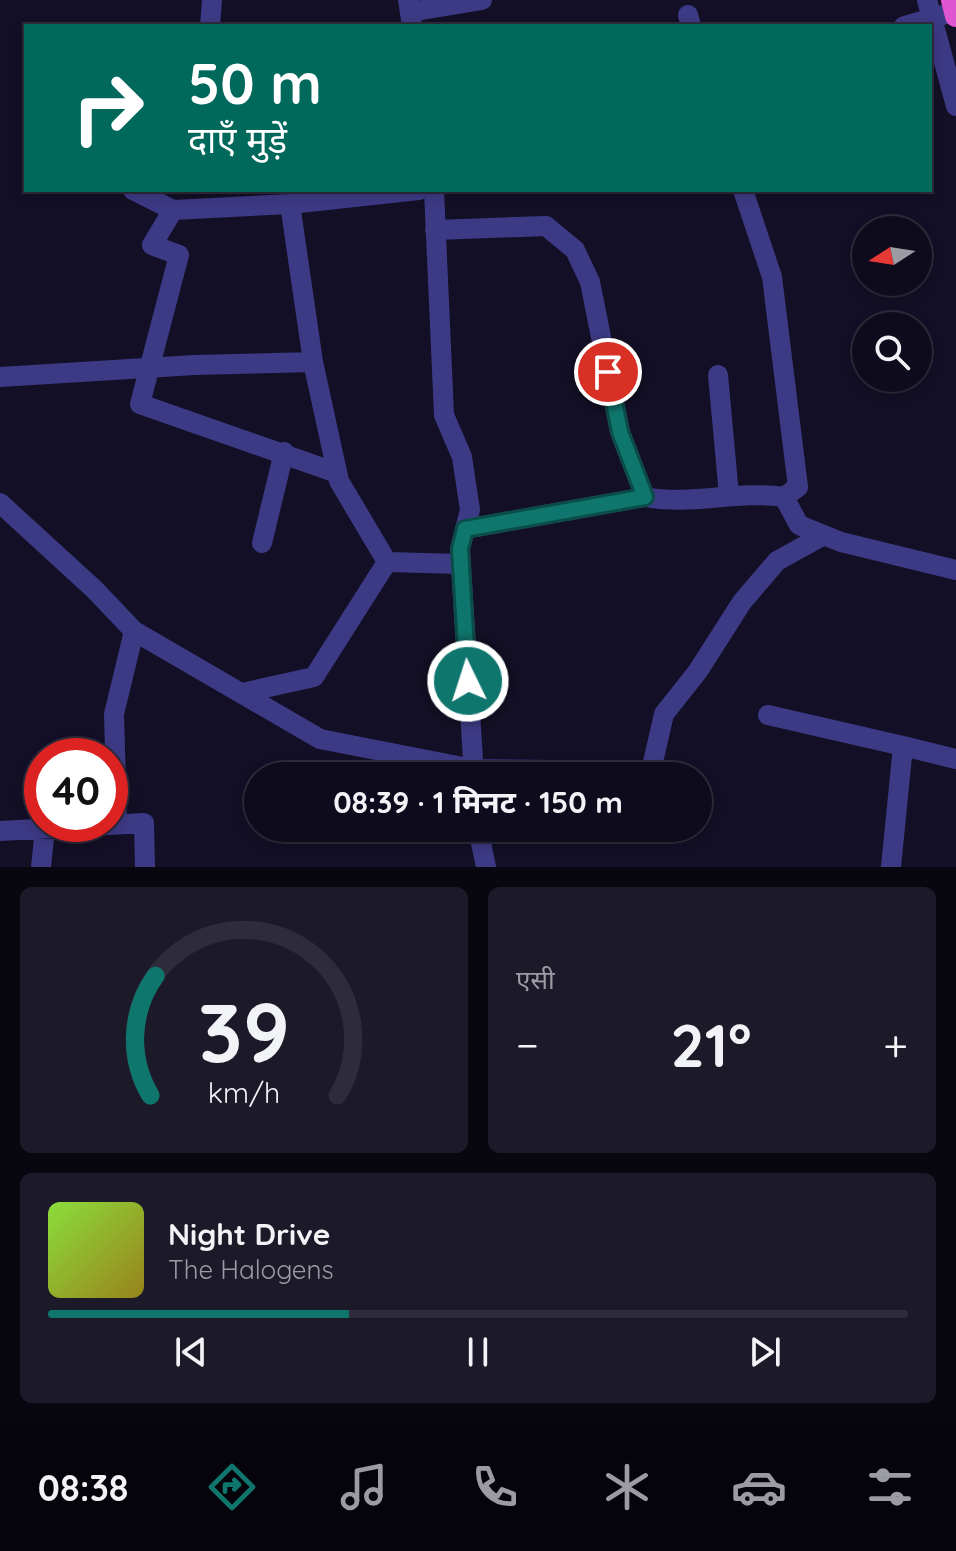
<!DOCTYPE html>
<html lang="hi">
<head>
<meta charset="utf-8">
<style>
  body { margin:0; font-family:Quicksand,"Noto Sans Devanagari",sans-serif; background:#1c1929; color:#f1f3f6; height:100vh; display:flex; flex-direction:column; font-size:30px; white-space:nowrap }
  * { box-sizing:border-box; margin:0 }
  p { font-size:26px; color:#9b9ba3 }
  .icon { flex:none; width:44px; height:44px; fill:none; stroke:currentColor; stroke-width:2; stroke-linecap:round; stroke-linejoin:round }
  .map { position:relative; height:867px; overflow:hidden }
  .panel { display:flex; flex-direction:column; gap:20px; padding:20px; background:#08060f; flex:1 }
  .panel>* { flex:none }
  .banner { position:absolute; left:24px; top:24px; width:908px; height:168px; border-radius:0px; box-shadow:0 4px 12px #0003,0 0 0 2px #2e2b3b; background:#00695c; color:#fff; overflow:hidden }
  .needle { width:52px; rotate:258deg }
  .buttons { position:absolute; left:852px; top:216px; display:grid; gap:16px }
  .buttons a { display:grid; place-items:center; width:80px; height:80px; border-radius:50%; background:#0e0b1c; box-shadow:0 4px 12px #0003,0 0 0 2px #2e2b3b; font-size:40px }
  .speed { position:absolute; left:24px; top:738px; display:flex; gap:16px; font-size:40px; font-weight:700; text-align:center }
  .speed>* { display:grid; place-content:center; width:104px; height:104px; border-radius:50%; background:#0e0b1c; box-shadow:0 4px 12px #0003,0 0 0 2px #2e2b3b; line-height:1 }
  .speed .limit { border:12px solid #d22; background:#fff; color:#111 }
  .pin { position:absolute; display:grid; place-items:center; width:68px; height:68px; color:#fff; margin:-34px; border:4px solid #fff; border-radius:50%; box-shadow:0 2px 8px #0007 }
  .me { position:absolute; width:88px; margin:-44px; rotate:356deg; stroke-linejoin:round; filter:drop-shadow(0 0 6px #0008) }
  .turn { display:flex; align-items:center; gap:28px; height:168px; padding:0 32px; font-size:36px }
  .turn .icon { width:104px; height:104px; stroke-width:2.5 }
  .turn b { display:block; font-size:56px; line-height:68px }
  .big { font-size:60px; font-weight:700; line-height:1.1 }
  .panel .widget { flex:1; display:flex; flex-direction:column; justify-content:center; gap:12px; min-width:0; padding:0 28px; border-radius:12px; background:#1c1929 }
  .panel .dial { align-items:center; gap:0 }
  .dial svg { height:208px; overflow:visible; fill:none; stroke:#2e2b3b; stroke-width:7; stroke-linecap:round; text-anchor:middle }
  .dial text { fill:#f1f3f6; stroke:none }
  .song { display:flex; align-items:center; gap:24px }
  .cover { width:96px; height:96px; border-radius:12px; background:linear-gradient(135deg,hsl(90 70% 55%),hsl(50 70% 35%)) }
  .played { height:8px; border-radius:4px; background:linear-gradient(90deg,#0f766e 35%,#2e2b3b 35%) }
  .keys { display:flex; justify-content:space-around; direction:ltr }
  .heat { display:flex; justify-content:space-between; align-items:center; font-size:44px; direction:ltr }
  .panel .tiles { flex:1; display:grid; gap:20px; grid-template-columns:1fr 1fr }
  .widget:last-child { grid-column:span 2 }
  .trip { position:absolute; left:244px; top:762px; width:468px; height:80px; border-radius:40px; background:#0e0b1c; box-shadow:0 4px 12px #0003,0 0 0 2px #2e2b3b; font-weight:700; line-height:80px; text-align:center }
  .dock { display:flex; height:128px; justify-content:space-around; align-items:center; background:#06040b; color:#9b9ba3 }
  .dock .icon { width:56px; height:56px }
  .dock .active { color:#0f766e }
  .dock b { font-size:36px; color:#f1f3f6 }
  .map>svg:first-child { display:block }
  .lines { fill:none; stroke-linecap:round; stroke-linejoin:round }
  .minor { stroke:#3d3a85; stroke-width:20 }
  .tertiary { stroke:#3d3a85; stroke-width:20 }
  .trunk { stroke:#e055d1; stroke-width:22 }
  .route-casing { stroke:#0a4d48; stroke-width:20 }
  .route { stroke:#0f766e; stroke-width:14 }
</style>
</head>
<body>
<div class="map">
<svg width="956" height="867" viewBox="0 0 956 867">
  <rect width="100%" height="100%" fill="#130f26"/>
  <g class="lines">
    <!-- minor -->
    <path class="minor" d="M927 0 956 106
      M410 12 482 0
      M688 15 691 26
      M210 26 212 0
      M904 26 943 15
      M133 190 173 210
      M302 200 290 204 313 362 339 481 387 562
      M435 230 546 226 575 250 590 282 620 432 645 497
      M718 375 729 495
      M0 377 194 365 313 362
      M337 473 140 404 179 255 152 245 173 210 290 204 419 190
      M784 497 799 525 841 542 956 570
      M0 503 94 589 134 631 320 739 473 769 651 771 664 714 698 671 742 602 777 561 824 535
      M465 529 645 497C691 506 737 490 784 497L798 487 772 277 743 190
      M262 543 284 452
      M242 693 314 677 387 562 461 564
      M768 715 903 746
      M117 824 114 714 134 631
      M0 831 144 823 145 867
      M41 867 45 828
      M891 867 903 746 956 759"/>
    <!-- tertiary -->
    <path class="tertiary" d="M408 0 412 26
      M434 190 444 415 462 457 470 510 460 549 474 776
      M478 828 486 867"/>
    <!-- trunk -->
    <path class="trunk" d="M952 0 956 16"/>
  </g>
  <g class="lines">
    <!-- route casing -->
    <g class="route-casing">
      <path id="route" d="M468 681 460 549 465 529 645 497 620 432 608 372"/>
    </g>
    <!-- route -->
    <use href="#route" class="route"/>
  </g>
</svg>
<div class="buttons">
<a><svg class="needle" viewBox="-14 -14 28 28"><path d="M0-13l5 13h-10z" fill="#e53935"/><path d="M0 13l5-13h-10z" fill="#9b9ba3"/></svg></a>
<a><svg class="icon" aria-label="search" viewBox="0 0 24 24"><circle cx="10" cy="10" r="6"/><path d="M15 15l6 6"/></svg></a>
</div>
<div class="speed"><div class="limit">40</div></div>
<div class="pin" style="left:608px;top:372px;background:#d93025"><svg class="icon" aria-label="arrive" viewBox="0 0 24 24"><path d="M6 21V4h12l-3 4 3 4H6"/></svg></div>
<svg class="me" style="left:468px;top:681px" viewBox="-20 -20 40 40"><circle r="17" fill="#0f766e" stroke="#fff" stroke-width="3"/><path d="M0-11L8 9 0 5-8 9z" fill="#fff"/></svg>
<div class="trip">08:39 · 1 मिनट · 150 m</div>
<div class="banner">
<div class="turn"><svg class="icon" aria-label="right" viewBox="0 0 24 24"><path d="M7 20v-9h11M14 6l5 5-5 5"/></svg><div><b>50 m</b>दाएँ मुड़ें</div></div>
</div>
</div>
<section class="panel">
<div class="tiles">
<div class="widget dial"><svg viewBox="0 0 100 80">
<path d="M14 69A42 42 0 1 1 86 69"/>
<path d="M14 69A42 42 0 0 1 16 23" stroke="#0f766e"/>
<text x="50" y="56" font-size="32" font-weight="700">39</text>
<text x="50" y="72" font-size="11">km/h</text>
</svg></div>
<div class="widget"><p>एसी</p>
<div class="heat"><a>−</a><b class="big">21°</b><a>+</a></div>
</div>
<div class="widget">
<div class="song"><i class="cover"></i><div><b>Night Drive</b><p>The Halogens</p></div></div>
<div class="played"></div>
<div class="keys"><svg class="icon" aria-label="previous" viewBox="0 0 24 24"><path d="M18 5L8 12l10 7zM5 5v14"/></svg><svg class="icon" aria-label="pause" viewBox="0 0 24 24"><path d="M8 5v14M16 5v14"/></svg><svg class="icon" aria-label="next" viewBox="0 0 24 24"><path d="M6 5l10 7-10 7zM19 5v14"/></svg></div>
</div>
</div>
</section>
<nav class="dock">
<b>08:38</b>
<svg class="icon active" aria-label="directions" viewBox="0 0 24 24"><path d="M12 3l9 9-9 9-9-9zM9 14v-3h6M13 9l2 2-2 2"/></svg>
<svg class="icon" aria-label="music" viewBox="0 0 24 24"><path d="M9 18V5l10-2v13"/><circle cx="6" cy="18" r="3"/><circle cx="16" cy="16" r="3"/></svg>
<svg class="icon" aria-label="phone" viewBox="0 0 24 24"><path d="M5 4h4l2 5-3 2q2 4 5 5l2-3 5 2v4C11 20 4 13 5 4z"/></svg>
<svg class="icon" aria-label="climate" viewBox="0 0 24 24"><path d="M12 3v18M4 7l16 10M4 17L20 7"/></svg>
<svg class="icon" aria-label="car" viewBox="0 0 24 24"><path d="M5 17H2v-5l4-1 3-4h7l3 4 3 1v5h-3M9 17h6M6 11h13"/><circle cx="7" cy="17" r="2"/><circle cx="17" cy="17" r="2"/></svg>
<svg class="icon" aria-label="filters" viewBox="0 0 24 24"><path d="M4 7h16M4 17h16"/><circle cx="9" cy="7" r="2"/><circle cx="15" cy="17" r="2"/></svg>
</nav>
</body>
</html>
